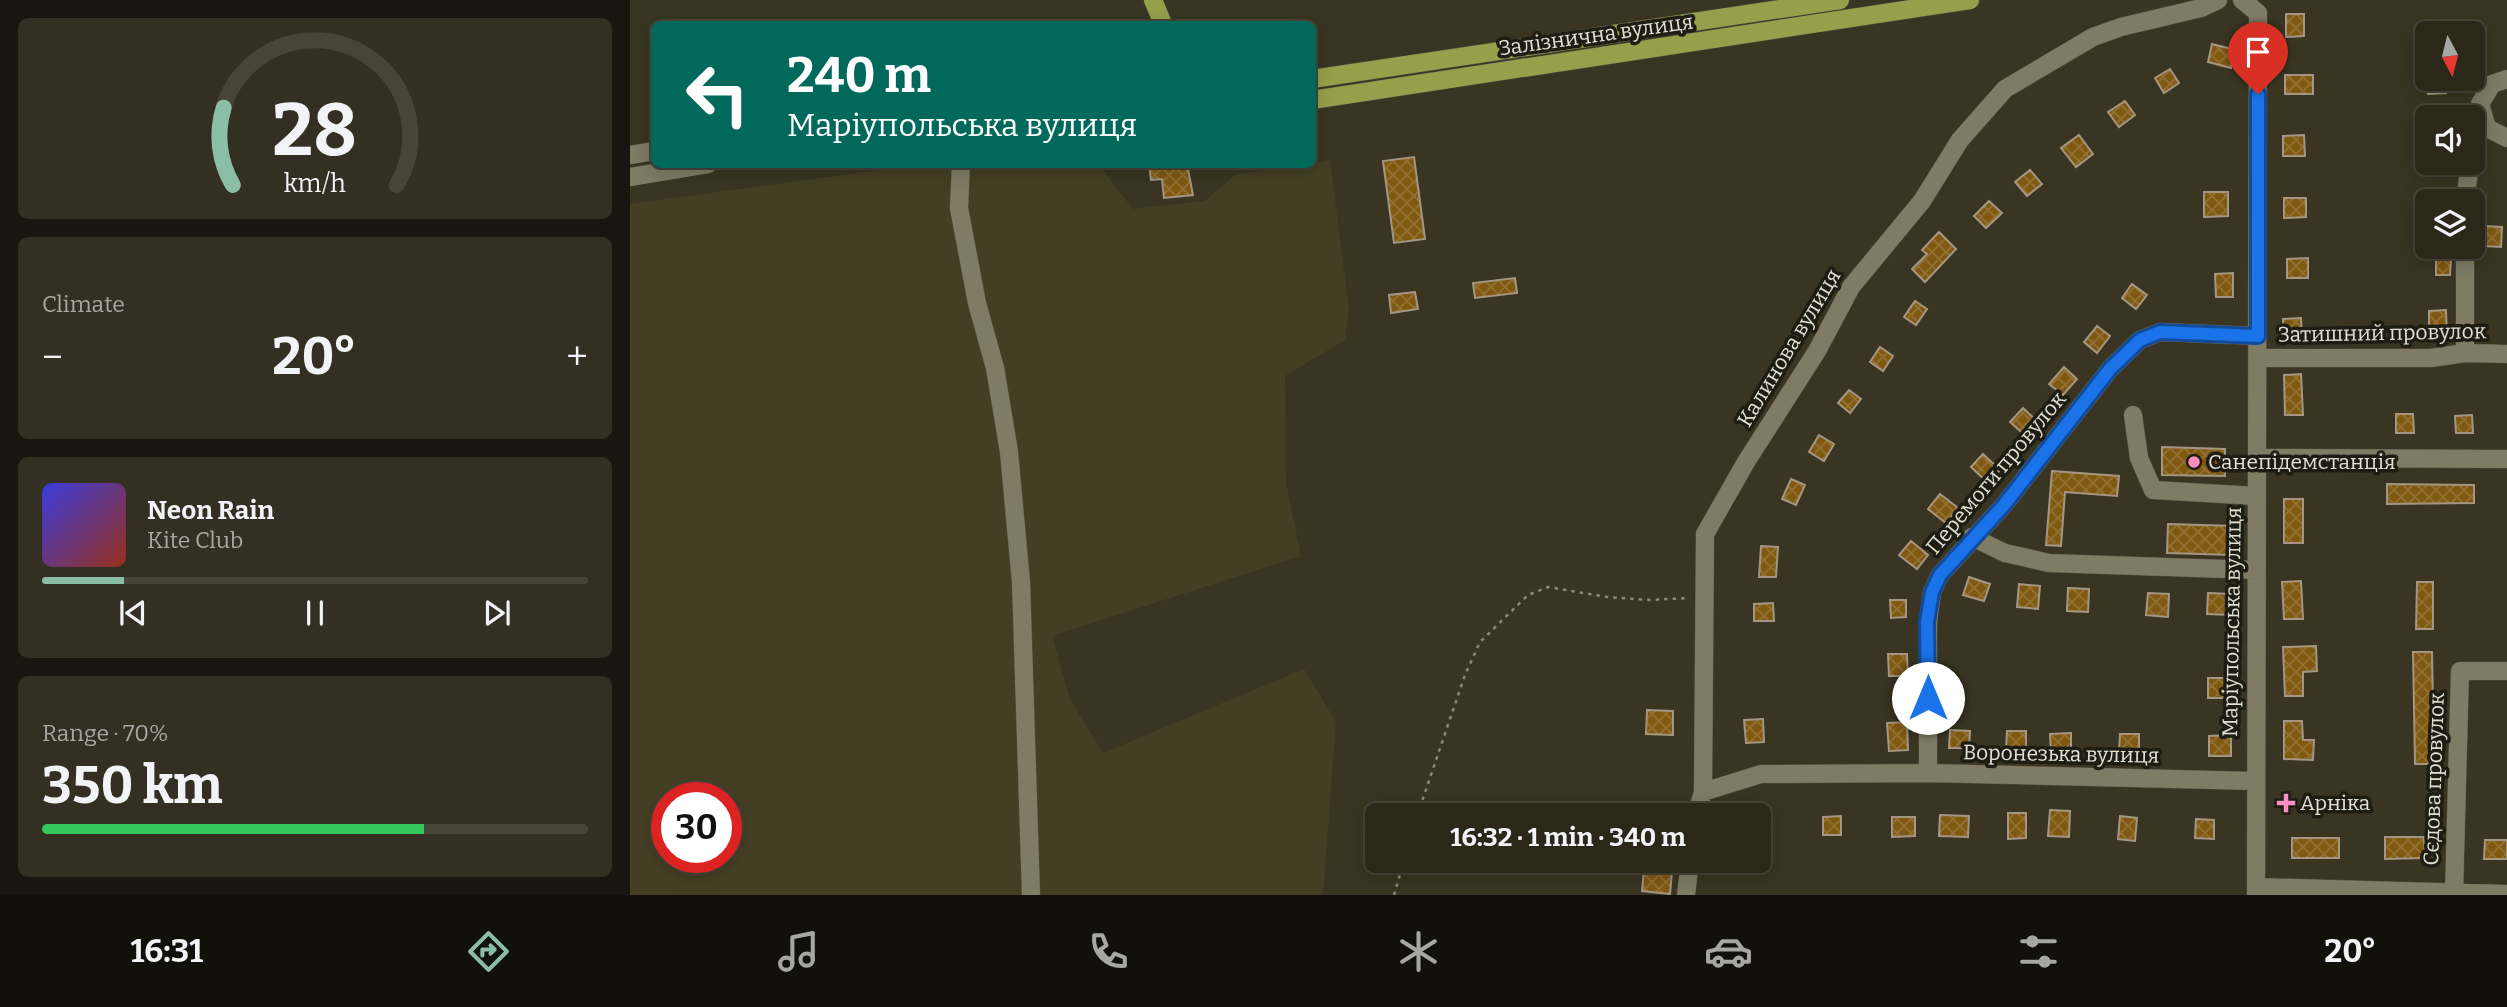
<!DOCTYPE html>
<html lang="en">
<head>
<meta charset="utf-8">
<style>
  body { margin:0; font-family:Bitter,serif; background:#333023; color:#f1f3f6; height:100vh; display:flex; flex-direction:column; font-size:26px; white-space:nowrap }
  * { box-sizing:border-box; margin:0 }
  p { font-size:23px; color:#a6a6a2 }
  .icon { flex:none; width:38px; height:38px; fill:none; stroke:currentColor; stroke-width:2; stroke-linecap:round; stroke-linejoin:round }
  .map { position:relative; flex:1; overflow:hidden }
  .sheet { display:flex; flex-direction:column; gap:18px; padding:18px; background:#18160e; width:630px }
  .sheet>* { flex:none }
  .top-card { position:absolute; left:21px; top:21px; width:665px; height:147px; border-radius:10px; box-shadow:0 4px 18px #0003,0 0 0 2px #474439; background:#00695c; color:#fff; overflow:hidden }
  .needle { width:46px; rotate:173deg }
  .buttons { position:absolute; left:1785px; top:21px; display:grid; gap:14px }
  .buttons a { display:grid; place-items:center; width:70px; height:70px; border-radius:10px; background:#2b281a; box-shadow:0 4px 18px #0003,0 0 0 2px #474439; font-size:35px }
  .speed { position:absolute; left:21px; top:782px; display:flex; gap:14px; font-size:35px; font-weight:700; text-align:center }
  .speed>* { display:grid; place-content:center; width:91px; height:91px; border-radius:50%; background:#2b281a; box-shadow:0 4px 18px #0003,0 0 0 2px #474439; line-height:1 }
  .speed .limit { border:10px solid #d22; background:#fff; color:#111 }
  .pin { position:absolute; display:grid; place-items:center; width:60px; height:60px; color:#fff; margin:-72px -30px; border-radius:50% 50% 50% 0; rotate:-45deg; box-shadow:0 0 7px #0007 }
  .pin .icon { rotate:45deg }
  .me { position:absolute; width:77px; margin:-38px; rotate:0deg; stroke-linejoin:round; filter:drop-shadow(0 0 5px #0008) }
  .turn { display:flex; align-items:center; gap:24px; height:147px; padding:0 21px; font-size:32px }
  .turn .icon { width:91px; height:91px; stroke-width:2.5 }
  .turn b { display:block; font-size:49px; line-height:60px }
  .big { font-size:52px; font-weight:700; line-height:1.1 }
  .sheet .card { flex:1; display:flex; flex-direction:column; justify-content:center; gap:10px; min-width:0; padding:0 24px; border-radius:10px; background:#333023 }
  .sheet .dial { align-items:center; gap:0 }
  .dial svg { height:182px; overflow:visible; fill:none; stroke:#474439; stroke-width:7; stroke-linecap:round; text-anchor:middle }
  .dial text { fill:#f1f3f6; stroke:none }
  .song { display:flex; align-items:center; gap:21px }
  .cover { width:84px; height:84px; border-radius:10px; background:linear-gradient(135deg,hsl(240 70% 55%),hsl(10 70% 35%)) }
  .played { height:7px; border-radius:4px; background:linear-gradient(90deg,#8abfa5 15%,#474439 15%) }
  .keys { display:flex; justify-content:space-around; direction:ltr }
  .heat { display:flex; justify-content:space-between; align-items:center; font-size:38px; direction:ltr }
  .charge { height:10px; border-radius:5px; background:linear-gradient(90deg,#34c759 70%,#474439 0) }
  .trip { position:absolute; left:735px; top:803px; width:406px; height:70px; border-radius:10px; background:#2b281a; box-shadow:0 4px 18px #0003,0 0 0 2px #474439; font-weight:700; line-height:70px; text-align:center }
  .tabs { display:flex; height:112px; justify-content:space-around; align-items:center; background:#11100a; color:#a6a6a2 }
  .tabs .icon { width:49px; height:49px }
  .tabs .on { color:#8abfa5 }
  .tabs b { font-size:32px; color:#f1f3f6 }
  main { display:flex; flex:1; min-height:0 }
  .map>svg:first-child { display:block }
  .built { fill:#443f24; fill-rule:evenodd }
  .building { fill:url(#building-cross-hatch); stroke:#a49683; stroke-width:2 }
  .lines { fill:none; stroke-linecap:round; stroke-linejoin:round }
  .minor-casing { stroke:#575343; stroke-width:19 }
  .major-casing { stroke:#575343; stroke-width:19 }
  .path { stroke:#8c897a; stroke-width:2.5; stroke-dasharray:3.5 5; stroke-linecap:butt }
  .minor { stroke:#807b65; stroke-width:18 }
  .major { stroke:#96a04b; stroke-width:18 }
  .route-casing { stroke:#114b97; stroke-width:18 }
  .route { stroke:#1a73e8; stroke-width:12 }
  .poi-dot { fill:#fe8ebd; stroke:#1e1d14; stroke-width:2.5 }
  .labels { text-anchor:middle; stroke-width:7; stroke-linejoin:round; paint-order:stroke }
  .street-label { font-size:21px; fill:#e2e0d4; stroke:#1e1d14 }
  .poi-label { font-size:21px; fill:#e2e0d4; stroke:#1e1d14; text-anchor:start }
</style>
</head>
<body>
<main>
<section class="sheet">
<div class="card dial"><svg viewBox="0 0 100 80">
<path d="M14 69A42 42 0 1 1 86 69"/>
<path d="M14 69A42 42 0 0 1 10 35" stroke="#8abfa5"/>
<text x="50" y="56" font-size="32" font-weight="700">28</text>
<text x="50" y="72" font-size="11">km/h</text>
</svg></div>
<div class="card"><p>Climate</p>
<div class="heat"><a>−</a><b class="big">20°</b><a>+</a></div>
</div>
<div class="card">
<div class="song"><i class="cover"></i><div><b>Neon Rain</b><p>Kite Club</p></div></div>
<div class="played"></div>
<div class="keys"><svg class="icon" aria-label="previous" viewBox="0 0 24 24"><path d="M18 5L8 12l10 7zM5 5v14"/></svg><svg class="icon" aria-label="pause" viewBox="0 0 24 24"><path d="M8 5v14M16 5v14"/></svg><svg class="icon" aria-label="next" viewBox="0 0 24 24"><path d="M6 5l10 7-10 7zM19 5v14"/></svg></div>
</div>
<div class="card"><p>Range · 70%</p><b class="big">350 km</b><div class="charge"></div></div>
</section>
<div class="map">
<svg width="1877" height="895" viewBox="0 0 1877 895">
  <defs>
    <pattern id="building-cross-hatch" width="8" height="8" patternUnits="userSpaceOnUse" patternTransform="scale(1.75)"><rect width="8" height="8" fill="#805911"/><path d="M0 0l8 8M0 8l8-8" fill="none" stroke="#927133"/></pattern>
  </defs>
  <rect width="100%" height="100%" fill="#393522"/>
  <!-- built -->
  <path class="built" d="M700 160 719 310 715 340 655 376 656 483 671 556 422 636 440 699 473 753 674 669 706 722 693 895H0V204L287 165 468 164 503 209 575 201 605 175ZM37 798H96V858H37Z"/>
  <!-- building -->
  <path class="building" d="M1656 14H1674V36L1656 37Z
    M1582 44 1606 50 1601 68 1578 62Z
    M1540 69 1549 83 1534 93 1525 78Z
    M1655 75H1683V94H1655Z
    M1797 79H1815L1816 93 1798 94Z
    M1495 101 1505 115 1489 127 1478 112Z
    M1449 135 1463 154 1446 167 1431 148Z
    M1674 135 1675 156H1653V136Z
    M784 157 795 239 764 243 753 161Z
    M519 164H557L563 195 534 198 532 179 521 180Z
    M1400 170 1412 184 1397 196 1385 182Z
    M1574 192H1598V216L1574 217Z
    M1654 198H1676V217L1654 218Z
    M1359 201 1372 213 1356 228 1344 216Z
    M1855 226 1872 227 1871 247 1854 246Z
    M1309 232 1326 249 1295 282 1282 269 1297 254 1292 250Z
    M1806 257 1821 258 1820 275H1806Z
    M1678 258V278H1657V259Z
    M1603 273V297H1586L1585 274Z
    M885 278 887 293 845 298 843 283Z
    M1502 284 1517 295 1506 309 1492 298Z
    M785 292 788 309 761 313 759 295Z
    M1285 301 1297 309 1286 325 1274 317Z
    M1816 310 1817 339 1799 340V311Z
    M1671 318 1672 338 1654 339 1653 319Z
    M1467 326 1480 336 1467 353 1454 342Z
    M1250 347 1263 356 1253 371 1240 362Z
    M1434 367 1447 379 1433 395 1419 384Z
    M1671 374 1673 415H1655L1654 375Z
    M1219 390 1231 399 1220 413 1208 403Z
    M1393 408 1410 424 1398 438 1380 422Z
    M1766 414H1783L1784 433H1766Z
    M1842 415 1843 433H1826L1825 416Z
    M1189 435 1204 444 1194 461 1179 452Z
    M1532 447 1595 449V476L1532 475Z
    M1353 454 1370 470 1358 483 1341 467Z
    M1422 471 1489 476 1487 496 1435 492 1431 546 1416 545Z
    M1161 479 1175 485 1166 505 1152 499Z
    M1757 484 1844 485V503L1757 504Z
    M1310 494 1328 508 1316 523 1298 509Z
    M1654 499H1673V543H1654Z
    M1538 524 1605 526 1604 555 1537 553Z
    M1281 541 1298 555 1287 569 1269 555Z
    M1131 546 1148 547 1146 577H1129Z
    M1339 577 1360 584 1354 601 1333 595Z
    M1671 581 1673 619H1654L1652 582Z
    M1787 582H1803V629H1786Z
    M1389 584 1410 586 1408 609 1387 607Z
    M1438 588 1459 589 1458 612 1437 611Z
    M1518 593 1539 594 1538 617 1516 615Z
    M1578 593 1601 594V615L1577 614Z
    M1260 600H1276V617L1261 618Z
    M1143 603 1144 621H1124V604Z
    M1686 646 1687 671 1673 672V696H1655L1653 647Z
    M1783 652H1802L1804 764H1785Z
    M1258 654H1277L1278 676H1259Z
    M1578 678H1600L1601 698H1578Z
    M1017 710 1043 711V735L1016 734Z
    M1133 719 1134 742 1116 743 1114 720Z
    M1654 721H1672L1673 740H1684L1683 760 1654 759Z
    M1277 722 1278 750 1259 751 1257 723Z
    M1320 730 1340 731 1339 748H1319Z
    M1377 731H1396V749L1376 748Z
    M1441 733V752L1421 753 1420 734Z
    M1490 734H1509V754L1489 753Z
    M1601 735V756H1579V736Z
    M1420 810 1440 811 1439 837 1418 836Z
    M1378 813H1396V838L1378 839Z
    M1310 815 1339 816 1338 837 1309 836Z
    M1211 816V835H1193V817Z
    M1490 816 1507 818 1505 841 1488 839Z
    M1262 817H1285V836L1262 837Z
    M1566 819 1584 820V839L1565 838Z
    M1755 837H1794L1795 858 1755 859Z
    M1662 838H1709V858H1662Z
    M1855 840H1877V859H1854Z
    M1014 869 1042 872 1040 894 1012 891Z"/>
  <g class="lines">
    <!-- minor casing -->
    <g class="minor-casing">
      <path id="minor" d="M1612 0 1628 13
        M1877 79 1862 84 1850 104 1857 128 1877 138
        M1843 147 1852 121
        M0 155 24 151
        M331 164 329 208 347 303 365 368 379 452 391 582 401 895
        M0 177 78 164
        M1835 201 1840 163
        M1835 247V353
        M1628 358H1801L1835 353 1877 354
        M1503 415 1509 458 1523 490 1627 496
        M1628 458 1877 459
        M1342 537 1375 553 1419 563 1625 570
        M1298 773V622L1302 592 1310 575 1374 505 1480 369 1510 340 1530 332 1628 336
        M1073 792 1131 774 1298 773 1624 781
        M1066 816 1073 792 1075 534 1116 462 1187 351 1221 287 1292 201 1330 140 1375 89 1463 37 1491 27 1571 8 1588 0
        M1626 887 1877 894
        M1824 894 1830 671H1877
        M1056 895 1060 861
        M1626 895 1628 13"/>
    </g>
    <!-- major casing -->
    <g class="major-casing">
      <path id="major" d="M523 0 533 24
        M682 79 1210 0
        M682 100 1340 0"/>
    </g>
    <!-- path -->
    <path class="path" d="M787 816 835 675 850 642 898 595 918 587 977 597 1019 600 1059 598
      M764 895 774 861"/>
    <!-- minor -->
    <use href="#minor" class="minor"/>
    <!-- major -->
    <use href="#major" class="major"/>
  </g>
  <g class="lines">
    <!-- route casing -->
    <g class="route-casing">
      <path id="route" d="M1298 698 1297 622 1302 592 1310 575 1374 505 1480 369 1510 340 1530 332 1628 336V94"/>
    </g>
    <!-- route -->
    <use href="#route" class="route"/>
  </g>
  <!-- markers -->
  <g class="poi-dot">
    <circle cx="1564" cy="462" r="7"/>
    <path d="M1652.5 792.5h7v7h7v7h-7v7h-7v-7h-7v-7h7z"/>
  </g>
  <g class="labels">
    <!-- street labels -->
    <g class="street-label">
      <text transform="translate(966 35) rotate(-8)" y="7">Залізнична вулиця</text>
      <text transform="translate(1752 333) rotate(-1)" y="7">Затишний провулок</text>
      <text transform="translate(1159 348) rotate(-59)" y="7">Калинова вулиця</text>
      <text transform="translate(1366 473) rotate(-50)" y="7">Перемоги провулок</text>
      <text transform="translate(1602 622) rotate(-89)" y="7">Маріупольська вулиця</text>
      <text transform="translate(1431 754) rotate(1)" y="7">Воронезька вулиця</text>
      <text transform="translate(1804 779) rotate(-88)" y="7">Сєдова провулок</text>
    </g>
    <!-- poi labels -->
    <g class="poi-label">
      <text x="1578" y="469">Санепідемстанція</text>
      <text x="1670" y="810">Арніка</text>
    </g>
  </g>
</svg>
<div class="buttons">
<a><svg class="needle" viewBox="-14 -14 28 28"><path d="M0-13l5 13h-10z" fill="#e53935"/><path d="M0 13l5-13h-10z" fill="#a6a6a2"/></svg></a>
<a><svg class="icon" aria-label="sound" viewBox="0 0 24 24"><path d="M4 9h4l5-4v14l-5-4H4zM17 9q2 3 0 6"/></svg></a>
<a><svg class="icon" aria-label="layers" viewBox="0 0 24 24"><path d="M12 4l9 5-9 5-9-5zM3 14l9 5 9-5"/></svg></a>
</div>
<div class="speed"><div class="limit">30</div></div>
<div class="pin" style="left:1628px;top:94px;background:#d93025"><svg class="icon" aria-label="arrive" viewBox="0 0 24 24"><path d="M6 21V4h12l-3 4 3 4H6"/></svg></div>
<svg class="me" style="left:1298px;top:698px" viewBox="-20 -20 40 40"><circle r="19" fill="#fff"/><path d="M0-13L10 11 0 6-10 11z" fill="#1a73e8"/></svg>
<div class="trip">16:32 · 1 min · 340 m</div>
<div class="top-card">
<div class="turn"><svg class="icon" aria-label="left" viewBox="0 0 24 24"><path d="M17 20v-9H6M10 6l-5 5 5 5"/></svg><div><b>240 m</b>Маріупольська вулиця</div></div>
</div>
</div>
</main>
<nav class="tabs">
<b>16:31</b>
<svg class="icon on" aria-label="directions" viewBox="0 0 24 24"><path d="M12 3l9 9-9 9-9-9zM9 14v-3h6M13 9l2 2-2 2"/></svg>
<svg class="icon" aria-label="music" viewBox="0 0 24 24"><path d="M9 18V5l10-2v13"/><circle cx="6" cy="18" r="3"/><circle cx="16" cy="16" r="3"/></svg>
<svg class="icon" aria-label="phone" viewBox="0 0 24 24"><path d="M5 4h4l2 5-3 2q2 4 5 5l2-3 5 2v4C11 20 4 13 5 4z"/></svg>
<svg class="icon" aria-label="climate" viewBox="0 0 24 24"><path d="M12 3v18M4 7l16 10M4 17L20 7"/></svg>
<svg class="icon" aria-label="car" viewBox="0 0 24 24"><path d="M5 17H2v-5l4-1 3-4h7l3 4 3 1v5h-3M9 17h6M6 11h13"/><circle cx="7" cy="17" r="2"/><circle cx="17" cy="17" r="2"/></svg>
<svg class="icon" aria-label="filters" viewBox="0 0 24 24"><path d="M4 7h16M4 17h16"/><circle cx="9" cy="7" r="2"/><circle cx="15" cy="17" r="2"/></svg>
<b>20°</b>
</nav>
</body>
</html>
